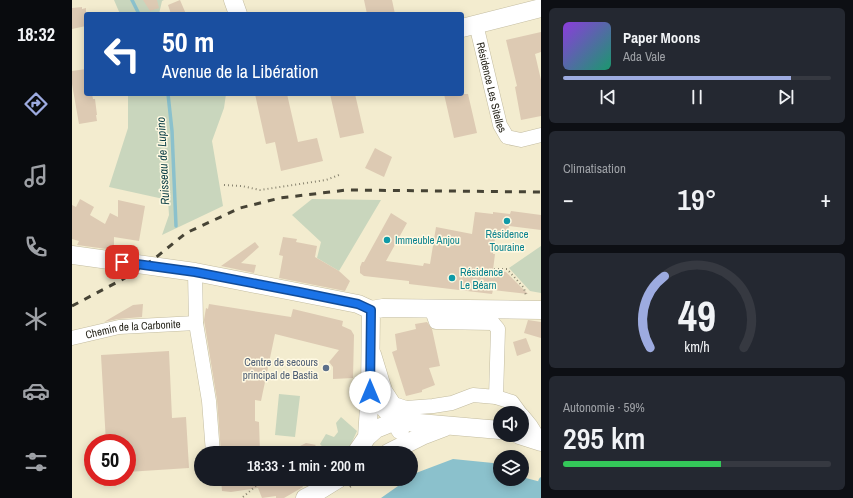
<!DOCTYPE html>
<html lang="fr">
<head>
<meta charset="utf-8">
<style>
  body { margin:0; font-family:"Archivo Narrow",sans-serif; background:#242831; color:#f1f3f6; height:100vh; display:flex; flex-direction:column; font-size:15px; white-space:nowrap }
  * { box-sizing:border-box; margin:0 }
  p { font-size:13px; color:#9ea1a6 }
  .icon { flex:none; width:22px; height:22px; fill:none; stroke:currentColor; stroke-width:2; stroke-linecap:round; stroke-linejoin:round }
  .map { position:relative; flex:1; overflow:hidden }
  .sheet { display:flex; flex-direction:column; gap:8px; padding:8px; background:#0d0f14; width:312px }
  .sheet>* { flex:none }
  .guide { position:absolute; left:12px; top:12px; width:380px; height:84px; border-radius:4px; box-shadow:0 2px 10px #0003; background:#1a4fa0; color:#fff; overflow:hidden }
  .tools { position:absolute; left:421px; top:406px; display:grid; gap:8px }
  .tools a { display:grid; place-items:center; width:36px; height:36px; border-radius:50%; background:#171b24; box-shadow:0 2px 10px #0003; font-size:20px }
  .speed { position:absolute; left:12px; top:434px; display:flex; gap:8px; font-size:20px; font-weight:700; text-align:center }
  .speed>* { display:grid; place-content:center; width:52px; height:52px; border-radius:50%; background:#171b24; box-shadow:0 2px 10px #0003; line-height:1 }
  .speed .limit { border:6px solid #d22; background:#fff; color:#111 }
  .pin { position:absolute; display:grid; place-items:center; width:34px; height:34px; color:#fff; margin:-17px; border-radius:8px; box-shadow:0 2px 6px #0006 }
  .me { position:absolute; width:44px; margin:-22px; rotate:0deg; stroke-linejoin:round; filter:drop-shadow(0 0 3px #0008) }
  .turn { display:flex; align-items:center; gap:14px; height:84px; padding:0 12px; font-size:18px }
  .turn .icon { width:52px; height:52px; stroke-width:2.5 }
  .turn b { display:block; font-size:28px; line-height:34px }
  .big { font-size:30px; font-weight:600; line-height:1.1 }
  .sheet .widget { flex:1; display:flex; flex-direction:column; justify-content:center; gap:6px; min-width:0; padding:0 14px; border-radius:6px; background:#242831 }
  .sheet .dial { align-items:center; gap:0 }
  .dial svg { height:104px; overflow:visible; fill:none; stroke:#363941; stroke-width:7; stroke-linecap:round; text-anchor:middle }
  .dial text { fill:#f1f3f6; stroke:none }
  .song { display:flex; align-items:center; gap:12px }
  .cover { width:48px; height:48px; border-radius:6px; background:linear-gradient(135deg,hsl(270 70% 55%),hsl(160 70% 35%)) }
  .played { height:4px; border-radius:2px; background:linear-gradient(90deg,#9dabe0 85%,#363941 85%) }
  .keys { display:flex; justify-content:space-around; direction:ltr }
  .heat { display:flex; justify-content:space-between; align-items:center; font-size:22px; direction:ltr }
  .charge { height:6px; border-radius:3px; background:linear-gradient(90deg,#34c759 59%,#363941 0) }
  .trip { position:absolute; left:122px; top:446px; width:224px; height:40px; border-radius:20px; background:#171b24; box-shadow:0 2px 10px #0003; font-weight:600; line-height:40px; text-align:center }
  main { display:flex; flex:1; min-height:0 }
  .menu { display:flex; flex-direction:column; width:72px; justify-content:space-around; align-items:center; background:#090b0e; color:#9ea1a6 }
  .menu .icon { width:28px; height:28px }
  .menu .active { color:#9dabe0 }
  .menu b { font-size:18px; color:#f1f3f6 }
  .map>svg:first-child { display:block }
  .green { fill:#c9d6bd }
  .water { fill:#8bc1cc }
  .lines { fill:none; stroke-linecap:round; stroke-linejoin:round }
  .stream { stroke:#8bc1cc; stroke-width:3.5 }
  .building { fill:#ddcab3 }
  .minor-casing { stroke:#c3bca0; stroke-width:15 }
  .major-casing { stroke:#c3bca0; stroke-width:19 }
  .path { stroke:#8a8571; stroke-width:2; stroke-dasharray:1 3; stroke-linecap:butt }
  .minor { stroke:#fff; stroke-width:14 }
  .major { stroke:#fff; stroke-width:18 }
  .rail { stroke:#464335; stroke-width:3; stroke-dasharray:7 7; stroke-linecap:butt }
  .route-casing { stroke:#114b97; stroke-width:10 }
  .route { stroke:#1a73e8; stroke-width:7 }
  .culture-dot { fill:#0f9aa8; stroke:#fff9e2; stroke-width:1.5 }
  .service-dot { fill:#5c6f8a; stroke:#fff9e2; stroke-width:1.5 }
  .labels { text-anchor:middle; stroke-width:3; stroke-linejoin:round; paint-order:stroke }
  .street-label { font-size:11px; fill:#211f14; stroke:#fff9e2 }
  .culture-label { font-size:11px; fill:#0d838f; stroke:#fff9e2; text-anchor:start }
  .service-label { font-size:11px; fill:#4e5e75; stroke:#fff9e2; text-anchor:end }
  .water-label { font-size:12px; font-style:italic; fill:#093d45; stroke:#fff9e2 }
</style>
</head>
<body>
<main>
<nav class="menu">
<b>18:32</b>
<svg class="icon active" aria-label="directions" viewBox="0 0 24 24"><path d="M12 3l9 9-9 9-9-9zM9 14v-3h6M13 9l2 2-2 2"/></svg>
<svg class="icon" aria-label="music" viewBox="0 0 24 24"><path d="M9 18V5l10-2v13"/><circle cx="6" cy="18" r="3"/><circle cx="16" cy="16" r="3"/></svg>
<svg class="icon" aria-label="phone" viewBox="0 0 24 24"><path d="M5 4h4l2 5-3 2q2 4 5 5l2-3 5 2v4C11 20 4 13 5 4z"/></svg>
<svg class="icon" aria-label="climate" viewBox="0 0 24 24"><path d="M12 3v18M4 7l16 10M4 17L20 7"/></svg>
<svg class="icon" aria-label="car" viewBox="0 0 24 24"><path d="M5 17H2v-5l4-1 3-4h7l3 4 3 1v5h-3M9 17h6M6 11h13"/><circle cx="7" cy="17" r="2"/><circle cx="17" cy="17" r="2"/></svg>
<svg class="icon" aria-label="filters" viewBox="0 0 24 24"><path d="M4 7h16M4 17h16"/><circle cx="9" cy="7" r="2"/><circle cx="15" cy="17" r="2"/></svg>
</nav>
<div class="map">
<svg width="469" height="498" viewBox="0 0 469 498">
  <rect width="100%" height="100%" fill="#f3eccf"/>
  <!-- green -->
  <path class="green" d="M42 0H92L90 1 87 14H48Z
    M56 94H154L152 108 140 141 151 206 90 235 97 215 96 200 37 187 56 128Z
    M240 199 309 200 267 271 245 258 249 242 220 215Z
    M469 246V293L458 291 437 268Z
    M207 394 228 396 223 437 203 435Z
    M269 417 285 431 275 453H256L248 444 254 434 262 437 266 432 264 423Z"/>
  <!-- water -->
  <path class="water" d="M381 459 421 463 428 468V479H450V477L469 482V498H309L336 479H339V477L344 473Z"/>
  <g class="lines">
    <!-- stream -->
    <path class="stream" d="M60 0 67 14
      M96 94 100 131 104 226
      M468 481 469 479"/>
  </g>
  <!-- building -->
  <path class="building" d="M71 0H85L87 8 78 11Z
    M108 0 114 14H99L96 5Z
    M292 0H320L323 14H295Z
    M10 7V9L14 8V26L0 29V8Z
    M469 32V52L463 54 469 80V116L449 120 443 87 445 86 434 40Z
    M14 69V94H20L21 99H23L25 115H24L25 121 7 124 0 84V71Z
    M183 94H215L226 142 245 138 251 161 209 171 203 142 194 144Z
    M258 94H283L292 133 268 138Z
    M372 94H396L405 133 382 138Z
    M303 148 320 157 312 177 293 168Z
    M8 199 22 207 18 215 33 224 38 213 46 217V200L73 206 67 241 42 237V250L5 245 7 241 0 239V205L4 207Z
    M439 211 469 215V230L437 226 436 233 424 231 421 254H423L421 270 434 272 456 294 421 290 420 294 337 284V281L292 276 288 273V267L290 262H292L319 213 335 223 314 261 351 266 352 263 358 264 364 227 400 234 403 212 421 214V212L438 214Z
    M211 237 225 239 224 242 245 246 243 257 267 271 278 281 273 291 207 278 211 256 207 255Z
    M183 242 187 247 169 263 184 265 182 273 149 266Z
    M71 304 70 317 46 319 32 322 61 305Z
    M137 304 219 317 221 309 271 321 270 326 279 330 282 335 281 378 261 379V367L257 362 267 350 203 334 189 401 183 400V421L187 422 188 453H149L145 400 132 320 134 308 136 309Z
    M456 320 469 322V338L452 333Z
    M355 322 360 329 368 366 357 368 363 385 350 390V392L334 396 320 352 325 350 323 334 344 329 343 324Z
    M454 338 459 351 445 356 441 342Z
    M97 351 100 418 114 417 117 468 55 472V443H34L29 355Z
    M234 443 244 445 235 453H214Z
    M149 479H226L231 487 212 498H204V496L190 498 186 488 159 492 150 491Z"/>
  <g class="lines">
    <!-- minor casing -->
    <g class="minor-casing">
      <g id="minor">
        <path id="s1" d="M404 24 428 125 435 137 449 140 469 135"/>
        <path d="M123 272 124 323 137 401 141 453"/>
        <path d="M359 308 364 322 421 323 426 329 424 397"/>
        <path id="s2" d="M0 338 47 327 124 323"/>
        <path d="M302 354 313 390 322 404 334 408 361 406 380 403 401 395 424 397 440 402 448 413"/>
        <path d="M450 415 459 426 468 441"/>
      </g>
    </g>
    <!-- major casing -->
    <g class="major-casing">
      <path id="major" d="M161 0 166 14
        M390 28 469 8
        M0 255 123 272 286 304 299 310
        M299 310 311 308 469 310
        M298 392 324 421 328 430
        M447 435 469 442
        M295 437 298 392 299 310
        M284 453 295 437 304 429 324 421 428 430
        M316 453 352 435 373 427
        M233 498 245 492 266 479"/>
    </g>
    <!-- path -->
    <path class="path" d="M152 185 170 186 188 190 254 180 267 175
      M422 269H435L452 288 454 296
      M278 487 289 479
      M171 497 185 485 197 479"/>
    <!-- minor -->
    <use href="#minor" class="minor"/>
    <!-- major -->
    <use href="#major" class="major"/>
    <!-- rail -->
    <path class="rail" d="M0 306 53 278 82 259 114 233 168 208 208 198 275 190 469 192"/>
  </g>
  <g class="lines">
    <!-- route casing -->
    <g class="route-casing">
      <path id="route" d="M50 262 123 272 227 292 286 304 299 310 298 392"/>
    </g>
    <!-- route -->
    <use href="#route" class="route"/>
  </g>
  <!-- markers -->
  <g class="culture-dot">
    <circle cx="435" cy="221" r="4"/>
    <circle cx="315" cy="240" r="4"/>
    <circle cx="380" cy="278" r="4"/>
  </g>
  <circle class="service-dot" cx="254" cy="368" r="4"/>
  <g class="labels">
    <!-- street labels -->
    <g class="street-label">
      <text dy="4" stroke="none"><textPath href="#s1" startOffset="65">Résidence Les Sitelles</textPath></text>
      <text dy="4" stroke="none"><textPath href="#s2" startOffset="62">Chemin de la Carbonite</textPath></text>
    </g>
    <!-- culture labels -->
    <g class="culture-label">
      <text x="435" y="238" text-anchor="middle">Résidence<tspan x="435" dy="13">Touraine</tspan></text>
      <text x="323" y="244">Immeuble Anjou</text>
      <text x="388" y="276">Résidence<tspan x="388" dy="13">Le Béarn</tspan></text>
    </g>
    <!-- service labels -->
    <g class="service-label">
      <text x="246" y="366">Centre de secours<tspan x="246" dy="13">principal de Bastia</tspan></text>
    </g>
    <!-- water labels -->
    <g class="water-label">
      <text transform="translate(91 161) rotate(-93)" y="4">Ruisseau de Lupino</text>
    </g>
  </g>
</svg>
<div class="tools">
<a><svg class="icon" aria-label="sound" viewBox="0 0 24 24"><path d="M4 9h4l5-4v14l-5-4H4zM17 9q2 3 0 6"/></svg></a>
<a><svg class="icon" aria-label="layers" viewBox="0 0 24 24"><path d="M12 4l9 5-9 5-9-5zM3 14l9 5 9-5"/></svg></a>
</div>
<div class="speed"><div class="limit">50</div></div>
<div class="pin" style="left:50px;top:262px;background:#d93025"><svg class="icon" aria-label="arrive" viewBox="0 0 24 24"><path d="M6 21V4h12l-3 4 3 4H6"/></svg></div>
<svg class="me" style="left:298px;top:392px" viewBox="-20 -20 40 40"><circle r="19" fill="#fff"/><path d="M0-13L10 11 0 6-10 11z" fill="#1a73e8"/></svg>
<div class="trip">18:33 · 1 min · 200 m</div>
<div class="guide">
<div class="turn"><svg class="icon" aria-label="left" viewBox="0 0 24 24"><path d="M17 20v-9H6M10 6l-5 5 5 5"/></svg><div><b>50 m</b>Avenue de la Libération</div></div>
</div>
</div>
<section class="sheet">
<div class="widget">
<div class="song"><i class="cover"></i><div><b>Paper Moons</b><p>Ada Vale</p></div></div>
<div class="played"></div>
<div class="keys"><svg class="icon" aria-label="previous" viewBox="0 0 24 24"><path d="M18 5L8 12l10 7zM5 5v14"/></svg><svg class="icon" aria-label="pause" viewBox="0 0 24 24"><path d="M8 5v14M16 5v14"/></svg><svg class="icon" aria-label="next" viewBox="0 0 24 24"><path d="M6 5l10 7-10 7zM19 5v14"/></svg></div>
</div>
<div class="widget"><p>Climatisation</p>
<div class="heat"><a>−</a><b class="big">19°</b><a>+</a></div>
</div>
<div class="widget dial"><svg viewBox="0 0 100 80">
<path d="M14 69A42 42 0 1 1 86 69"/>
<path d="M14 69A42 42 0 0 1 25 14" stroke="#9dabe0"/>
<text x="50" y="56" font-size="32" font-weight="700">49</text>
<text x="50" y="72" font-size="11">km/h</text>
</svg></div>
<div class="widget"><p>Autonomie · 59%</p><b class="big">295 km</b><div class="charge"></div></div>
</section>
</main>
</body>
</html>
